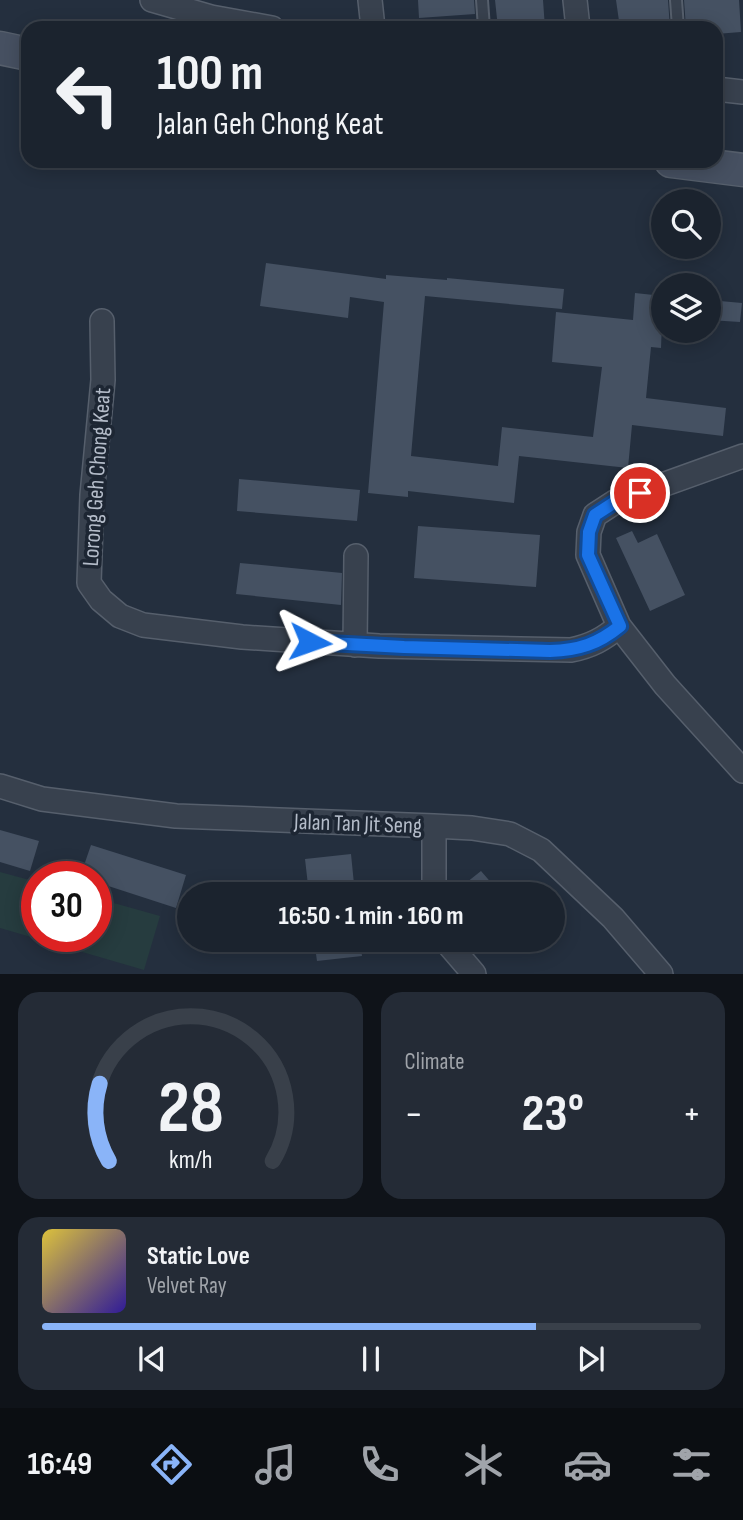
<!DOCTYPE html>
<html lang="en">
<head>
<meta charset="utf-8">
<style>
  body { margin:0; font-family:"Sofia Sans Condensed",sans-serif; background:#242b36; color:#f1f3f6; height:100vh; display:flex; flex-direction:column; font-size:26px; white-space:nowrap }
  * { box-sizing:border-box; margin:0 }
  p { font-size:23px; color:#a0a4aa }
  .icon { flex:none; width:38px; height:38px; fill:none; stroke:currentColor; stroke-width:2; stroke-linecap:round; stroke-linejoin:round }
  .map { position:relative; height:974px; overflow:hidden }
  .side { display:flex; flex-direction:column; gap:18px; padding:18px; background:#0f1319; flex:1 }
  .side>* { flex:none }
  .hud { position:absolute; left:21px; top:21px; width:702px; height:147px; border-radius:21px; box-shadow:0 4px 18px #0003,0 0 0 2px #39404a; background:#1b232e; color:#f1f3f6; overflow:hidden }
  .fabs { position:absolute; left:651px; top:189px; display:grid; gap:14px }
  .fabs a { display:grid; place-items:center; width:70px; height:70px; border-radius:50%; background:#1b232e; box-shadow:0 4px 18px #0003,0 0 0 2px #39404a; font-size:35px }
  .speed { position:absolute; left:21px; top:861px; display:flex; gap:14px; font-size:35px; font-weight:700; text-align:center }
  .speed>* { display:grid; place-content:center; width:91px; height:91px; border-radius:50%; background:#1b232e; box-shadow:0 4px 18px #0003,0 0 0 2px #39404a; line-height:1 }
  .speed .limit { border:10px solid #d22; background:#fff; color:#111 }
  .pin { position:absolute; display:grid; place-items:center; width:60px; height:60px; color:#fff; margin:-30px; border:4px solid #fff; border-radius:50%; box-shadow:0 2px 7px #0007 }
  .me { position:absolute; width:77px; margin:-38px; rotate:94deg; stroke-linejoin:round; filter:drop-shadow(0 0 5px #0008) }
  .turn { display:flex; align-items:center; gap:24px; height:147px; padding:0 21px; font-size:32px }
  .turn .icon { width:91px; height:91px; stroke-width:2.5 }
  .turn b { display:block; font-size:49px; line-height:60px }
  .big { font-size:52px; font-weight:700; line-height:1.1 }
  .side .card { flex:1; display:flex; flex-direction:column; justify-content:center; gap:10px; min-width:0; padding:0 24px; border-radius:21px; background:#242b36 }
  .side .dial { align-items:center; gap:0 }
  .dial svg { height:182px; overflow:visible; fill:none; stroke:#39404a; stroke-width:7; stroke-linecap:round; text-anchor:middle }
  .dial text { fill:#f1f3f6; stroke:none }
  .song { display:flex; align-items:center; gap:21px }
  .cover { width:84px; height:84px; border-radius:10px; background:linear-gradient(135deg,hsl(50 70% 55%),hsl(250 70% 35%)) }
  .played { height:7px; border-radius:4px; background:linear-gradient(90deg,#8ab4f8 75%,#39404a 75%) }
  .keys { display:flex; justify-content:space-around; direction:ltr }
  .heat { display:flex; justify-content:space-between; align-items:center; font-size:38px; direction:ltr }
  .side .tiles { flex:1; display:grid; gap:18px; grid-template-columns:1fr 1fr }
  .card:last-child { grid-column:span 2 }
  .trip { position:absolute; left:177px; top:882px; width:388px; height:70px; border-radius:35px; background:#1b232e; box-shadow:0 4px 18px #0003,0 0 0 2px #39404a; font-weight:700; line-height:70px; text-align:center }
  .dock { display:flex; height:112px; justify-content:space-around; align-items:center; background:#0b0e12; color:#a0a4aa }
  .dock .icon { width:49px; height:49px }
  .dock .selected { color:#8ab4f8 }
  .dock b { font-size:32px; color:#f1f3f6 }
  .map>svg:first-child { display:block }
  .green { fill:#263c3f }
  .building { fill:#455162 }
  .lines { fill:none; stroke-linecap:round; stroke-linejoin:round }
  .lane-casing { stroke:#565f6c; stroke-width:14 }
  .street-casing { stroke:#565f6c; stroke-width:26 }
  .secondary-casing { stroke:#565f6c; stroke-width:35 }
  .lane { stroke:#38414e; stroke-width:10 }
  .street { stroke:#38414e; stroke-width:23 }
  .secondary { stroke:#465061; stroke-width:32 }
  .route-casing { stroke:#114b97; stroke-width:18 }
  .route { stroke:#1a73e8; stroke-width:12 }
  .labels { text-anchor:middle; stroke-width:7; stroke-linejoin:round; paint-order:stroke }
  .street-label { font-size:23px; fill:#b4bcc9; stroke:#1d2633 }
</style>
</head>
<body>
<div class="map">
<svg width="743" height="974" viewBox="0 0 743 974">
  <rect width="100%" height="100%" fill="#242f3e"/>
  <!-- green -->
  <path class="green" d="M0 872 37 882V936H96V898L160 916 144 970 0 928Z"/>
  <!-- building -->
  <path class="building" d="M418 0H474L475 14 419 18Z
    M495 0H543L545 28H498Z
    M616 0H668L670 28H620Z
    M684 0H739L741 32 716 34V28H686Z
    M266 263 386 279V275L447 280V278L564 289 562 309 425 296 411 456 498 466 502 427 593 437 602 367 552 362 556 312 633 320 635 293 663 296 661 348 651 347 646 398 726 408 723 436 632 425 628 468 519 456 514 503 408 491V497L368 493 384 302 350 297 348 318 260 306Z
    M709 300 742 303 740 322 709 320Z
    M239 479 360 490 357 521 237 511Z
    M418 526 540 535 536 587 414 578Z
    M632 531 638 543 657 534 685 595 650 611 616 538Z
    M240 563 342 573 341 605 236 594Z
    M0 830 39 841 30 871 0 862Z
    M91 845 186 875 176 908 96 882V877H80Z
    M351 854 355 894H309L305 859Z
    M481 871 501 894H452Z
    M314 940H360L362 956 317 961Z"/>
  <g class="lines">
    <!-- lane casing -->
    <g class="lane-casing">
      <path id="lane" d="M482 0 484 28
        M676 0 678 28"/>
    </g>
    <!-- street casing -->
    <g class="street-casing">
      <path id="street" d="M152 0 211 17 272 28
        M370 0 373 28
        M575 0 578 28
        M716 89 743 92
        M102 321 103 380 92 495 89 583 101 600 120 616 143 625 242 637 379 646 571 650C591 646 604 639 619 626
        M743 456 615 502 595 515 589 532 588 555 619 626 665 685 743 771
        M355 645 356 556
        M0 786 42 799 176 816 434 826 472 828 510 834 541 850 613 918 661 974
        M434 826V894
        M445 940 474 974"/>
    </g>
    <!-- secondary casing -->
    <g class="secondary-casing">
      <path id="secondary" d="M0 48 28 54
        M671 161 743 170"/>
    </g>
    <!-- lane -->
    <use href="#lane" class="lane"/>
    <!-- street -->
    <use href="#street" class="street"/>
    <!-- secondary -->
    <use href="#secondary" class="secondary"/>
  </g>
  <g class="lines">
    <!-- route casing -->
    <g class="route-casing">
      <path id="route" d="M310 642 404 647 550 651C579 650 598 644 620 626L588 555 589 532 595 515 615 502 640 493"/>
    </g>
    <!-- route -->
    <use href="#route" class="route"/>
  </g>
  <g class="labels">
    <!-- street labels -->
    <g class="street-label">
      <text transform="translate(96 477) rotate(-86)" y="8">Lorong Geh Chong Keat</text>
      <text transform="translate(358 823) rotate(2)" y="8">Jalan Tan Jit Seng</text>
    </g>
  </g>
</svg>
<div class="fabs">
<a><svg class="icon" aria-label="search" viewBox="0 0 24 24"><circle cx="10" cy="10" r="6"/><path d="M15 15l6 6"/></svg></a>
<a><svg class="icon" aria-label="layers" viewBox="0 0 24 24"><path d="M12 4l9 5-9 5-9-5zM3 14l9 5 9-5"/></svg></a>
</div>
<div class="speed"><div class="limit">30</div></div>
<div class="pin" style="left:640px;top:493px;background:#d93025"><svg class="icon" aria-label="arrive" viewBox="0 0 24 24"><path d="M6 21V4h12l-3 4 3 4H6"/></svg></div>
<svg class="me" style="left:310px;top:642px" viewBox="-20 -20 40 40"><path d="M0-17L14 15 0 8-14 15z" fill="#1a73e8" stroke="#fff" stroke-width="4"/></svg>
<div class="trip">16:50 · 1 min · 160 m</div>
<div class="hud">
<div class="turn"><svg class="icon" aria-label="left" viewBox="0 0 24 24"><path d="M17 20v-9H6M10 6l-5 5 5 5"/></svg><div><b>100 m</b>Jalan Geh Chong Keat</div></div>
</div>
</div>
<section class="side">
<div class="tiles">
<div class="card dial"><svg viewBox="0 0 100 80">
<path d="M14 69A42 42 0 1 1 86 69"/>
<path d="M14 69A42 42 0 0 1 10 35" stroke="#8ab4f8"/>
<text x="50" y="56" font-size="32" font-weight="700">28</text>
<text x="50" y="72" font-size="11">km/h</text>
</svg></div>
<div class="card"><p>Climate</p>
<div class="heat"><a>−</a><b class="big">23°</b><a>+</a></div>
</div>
<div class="card">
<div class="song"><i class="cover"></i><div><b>Static Love</b><p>Velvet Ray</p></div></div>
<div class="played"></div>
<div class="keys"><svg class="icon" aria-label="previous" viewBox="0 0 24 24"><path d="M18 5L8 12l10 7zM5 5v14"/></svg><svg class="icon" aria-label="pause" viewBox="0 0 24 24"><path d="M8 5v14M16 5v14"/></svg><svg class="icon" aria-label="next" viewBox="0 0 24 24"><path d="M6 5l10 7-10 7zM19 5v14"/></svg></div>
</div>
</div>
</section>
<nav class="dock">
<b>16:49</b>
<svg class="icon selected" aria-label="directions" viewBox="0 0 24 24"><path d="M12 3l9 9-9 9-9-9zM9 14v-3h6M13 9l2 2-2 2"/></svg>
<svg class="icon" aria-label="music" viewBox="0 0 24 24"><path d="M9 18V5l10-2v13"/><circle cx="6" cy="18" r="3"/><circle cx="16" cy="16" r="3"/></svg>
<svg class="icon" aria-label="phone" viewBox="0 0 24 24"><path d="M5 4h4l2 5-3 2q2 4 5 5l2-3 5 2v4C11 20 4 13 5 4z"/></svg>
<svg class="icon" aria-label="climate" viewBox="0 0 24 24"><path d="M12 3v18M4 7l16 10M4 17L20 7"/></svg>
<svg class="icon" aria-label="car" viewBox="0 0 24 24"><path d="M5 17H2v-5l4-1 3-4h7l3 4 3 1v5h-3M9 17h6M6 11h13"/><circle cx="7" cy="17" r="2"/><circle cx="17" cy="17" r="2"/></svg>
<svg class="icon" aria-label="filters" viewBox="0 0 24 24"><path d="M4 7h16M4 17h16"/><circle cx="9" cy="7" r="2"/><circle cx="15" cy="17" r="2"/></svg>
</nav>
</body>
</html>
